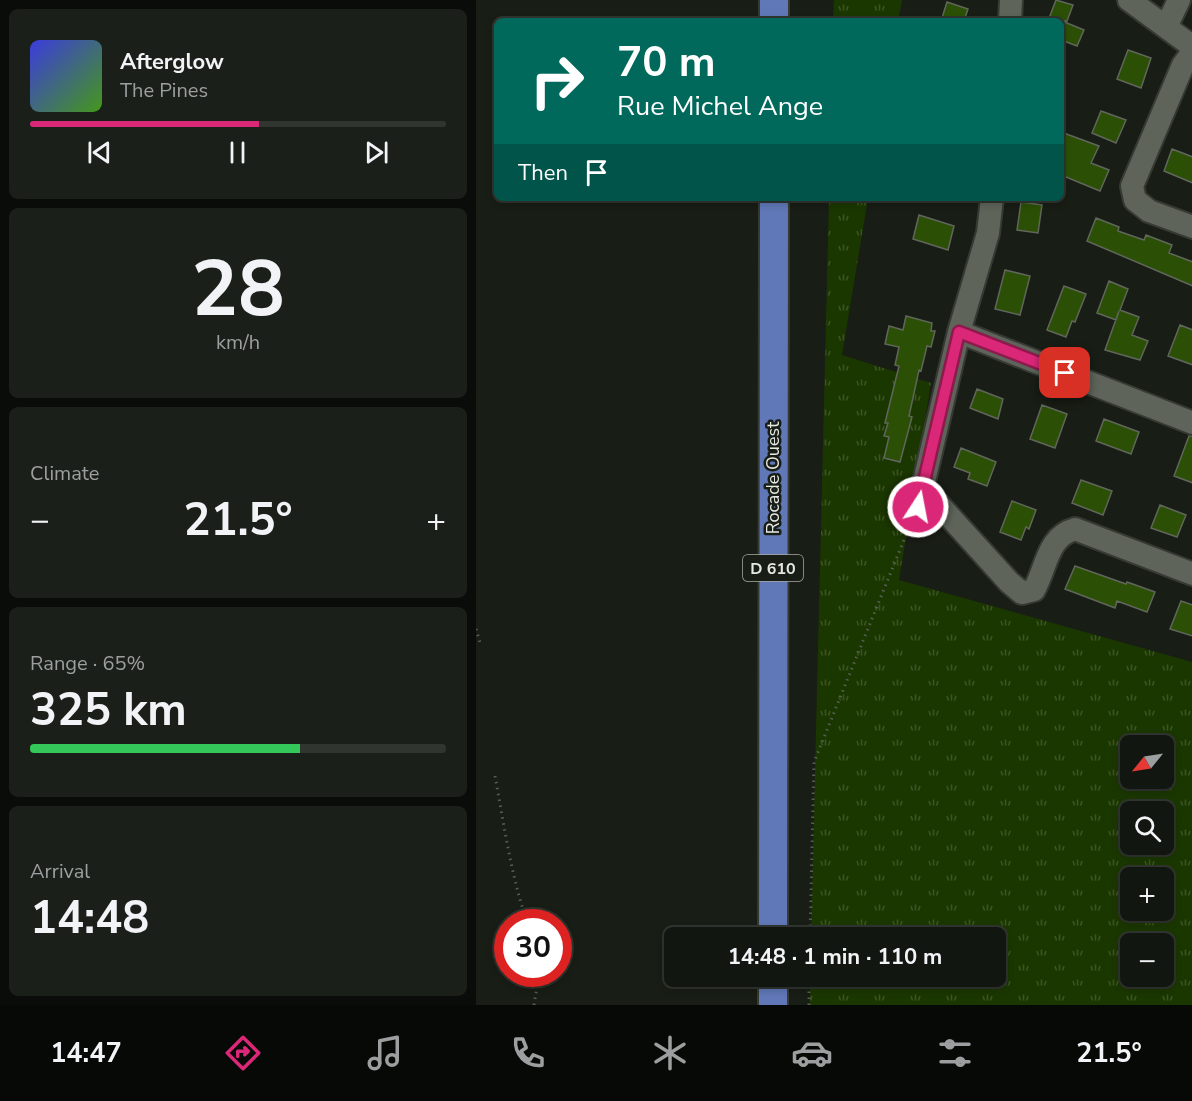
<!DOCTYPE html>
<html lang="en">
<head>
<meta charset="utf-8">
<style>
  body { margin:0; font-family:"Nunito Sans",sans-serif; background:#1b1f19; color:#f1f3f6; height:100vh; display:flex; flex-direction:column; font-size:22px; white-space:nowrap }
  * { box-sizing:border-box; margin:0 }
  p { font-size:20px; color:#9c9f9f }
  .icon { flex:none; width:33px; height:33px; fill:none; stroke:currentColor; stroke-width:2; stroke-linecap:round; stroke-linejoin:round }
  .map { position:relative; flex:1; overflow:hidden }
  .details { display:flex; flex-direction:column; gap:9px; padding:9px; background:#0a0c09; width:476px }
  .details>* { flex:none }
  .hud { position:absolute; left:18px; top:18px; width:570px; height:183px; border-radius:9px; box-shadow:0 3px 9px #0003,0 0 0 2px #313530; background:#00695c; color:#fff; overflow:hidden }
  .needle { width:39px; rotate:240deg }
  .fabs { position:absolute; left:644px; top:735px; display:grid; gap:12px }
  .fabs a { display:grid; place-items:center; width:54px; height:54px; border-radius:9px; background:#121610; box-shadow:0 3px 9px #0003,0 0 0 2px #313530; font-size:30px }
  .speed { position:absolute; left:18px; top:909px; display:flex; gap:12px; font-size:30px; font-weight:700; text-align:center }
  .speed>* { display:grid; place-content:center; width:78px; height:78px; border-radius:50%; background:#121610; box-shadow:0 3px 9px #0003,0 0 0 2px #313530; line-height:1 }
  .speed .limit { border:9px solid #d22; background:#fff; color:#111 }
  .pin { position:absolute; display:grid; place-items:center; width:51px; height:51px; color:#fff; margin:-26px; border-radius:12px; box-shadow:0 3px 9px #0006 }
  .me { position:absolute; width:66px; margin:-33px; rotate:11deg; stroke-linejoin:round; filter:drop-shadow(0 0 4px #0008) }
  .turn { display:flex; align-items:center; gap:21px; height:126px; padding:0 24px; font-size:27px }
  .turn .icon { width:78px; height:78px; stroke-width:2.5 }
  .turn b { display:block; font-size:42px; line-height:51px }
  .then { display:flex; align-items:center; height:57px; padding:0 24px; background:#0003; gap:12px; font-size:22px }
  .big { font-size:45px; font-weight:700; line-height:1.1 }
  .details .widget { flex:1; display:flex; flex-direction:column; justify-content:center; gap:9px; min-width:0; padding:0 21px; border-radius:9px; background:#1b1f19 }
  .details .dial { align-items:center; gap:0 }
  .dial b { font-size:78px; line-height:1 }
  .song { display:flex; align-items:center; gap:18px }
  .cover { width:72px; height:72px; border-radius:9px; background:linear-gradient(135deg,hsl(240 70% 55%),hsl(100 70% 35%)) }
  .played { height:6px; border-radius:3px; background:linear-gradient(90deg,#db2777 55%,#313530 55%) }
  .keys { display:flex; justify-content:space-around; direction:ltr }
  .heat { display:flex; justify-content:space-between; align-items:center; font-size:33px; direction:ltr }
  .charge { height:9px; border-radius:4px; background:linear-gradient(90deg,#34c759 65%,#313530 0) }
  .trip { position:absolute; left:188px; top:927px; width:342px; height:60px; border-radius:9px; background:#121610; box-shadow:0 3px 9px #0003,0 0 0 2px #313530; font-weight:700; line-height:60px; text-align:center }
  .dock { display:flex; height:96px; justify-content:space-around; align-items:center; background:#070906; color:#9c9f9f }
  .dock .icon { width:42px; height:42px }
  .dock .active { color:#db2777 }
  .dock b { font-size:27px; color:#f1f3f6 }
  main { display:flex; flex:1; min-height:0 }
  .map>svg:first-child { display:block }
  .grass { fill:url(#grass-tufts); fill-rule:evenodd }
  .building { fill:#2b5005; stroke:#60665c; stroke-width:1.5 }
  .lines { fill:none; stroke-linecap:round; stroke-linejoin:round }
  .minor-casing { stroke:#363934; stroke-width:26 }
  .major-casing { stroke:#363934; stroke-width:32 }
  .path { stroke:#575c54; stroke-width:3; stroke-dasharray:1.5 4.5; stroke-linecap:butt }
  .minor { stroke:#5e645a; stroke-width:22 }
  .major { stroke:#6078b7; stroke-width:28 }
  .route-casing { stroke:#8e194d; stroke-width:15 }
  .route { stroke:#db2777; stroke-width:10 }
  .labels { text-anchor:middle; stroke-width:5; stroke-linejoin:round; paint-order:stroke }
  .shield { fill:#181d15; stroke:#a8aca5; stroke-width:1.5 }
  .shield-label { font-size:16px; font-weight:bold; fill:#e5e9e3 }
  .street-label { font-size:18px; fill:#e5e9e3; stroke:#181d15 }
</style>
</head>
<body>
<main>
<section class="details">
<div class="widget">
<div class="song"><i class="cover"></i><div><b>Afterglow</b><p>The Pines</p></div></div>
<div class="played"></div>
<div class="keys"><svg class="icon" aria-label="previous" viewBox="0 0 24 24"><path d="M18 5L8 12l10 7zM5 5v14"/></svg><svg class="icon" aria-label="pause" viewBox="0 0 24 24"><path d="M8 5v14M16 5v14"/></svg><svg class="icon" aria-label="next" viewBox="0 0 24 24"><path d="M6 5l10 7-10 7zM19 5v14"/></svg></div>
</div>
<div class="widget dial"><b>28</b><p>km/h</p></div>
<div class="widget"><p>Climate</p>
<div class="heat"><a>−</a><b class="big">21.5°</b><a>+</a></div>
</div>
<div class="widget"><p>Range · 65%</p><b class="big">325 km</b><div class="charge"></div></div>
<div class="widget"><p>Arrival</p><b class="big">14:48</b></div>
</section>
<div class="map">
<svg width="717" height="1005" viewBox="0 0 717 1005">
  <defs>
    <pattern id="grass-tufts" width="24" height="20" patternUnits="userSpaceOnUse" patternTransform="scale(1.5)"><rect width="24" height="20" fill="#1b3700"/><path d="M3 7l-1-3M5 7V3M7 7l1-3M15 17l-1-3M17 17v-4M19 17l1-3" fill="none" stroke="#3c5425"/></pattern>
  </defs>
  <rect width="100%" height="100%" fill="#181d15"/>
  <!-- grass -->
  <path class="grass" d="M358 0H426L422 21H357Z
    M353 198H392L366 355 455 383 423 580 716 662V1005H334V977L519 976V938L335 937ZM654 746H687V778H654ZM654 812H687V844H654ZM654 878H687V910H654ZM654 944H687V976H654Z"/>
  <!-- building -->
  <path class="building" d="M580 0 597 5 591 21H586L608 30 601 46 585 40V21H572Z
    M471 2 492 9 488 21H465Z
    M652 50 675 58 665 88 641 79Z
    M625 111 650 120 640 143 616 133Z
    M585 132 623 146 615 163 633 170 624 191 585 175Z
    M696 149 717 157V183L688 171Z
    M545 202 566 205 562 233 541 230Z
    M443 215 478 226 472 250 437 239Z
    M620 218 643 227 642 231 668 240 670 235 696 245 693 253 717 262V286L611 241Z
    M529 270 554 276 544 315 519 309Z
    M633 281 652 289 644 310 663 317 656 335 672 341 664 360 629 350 643 311 640 320 621 313Z
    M588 286 610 294 599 322 596 321 590 337 571 330Z
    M430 316 456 323 455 331H459L455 347 451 346 445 371 443 370 433 416 436 417 424 462 408 458 413 437 408 436 412 423H409L423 366 419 365 423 347 409 344 413 326 427 330Z
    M704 325 717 330V365L692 356Z
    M501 389 527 399 522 419 494 408Z
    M566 405 591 414 579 448 554 439Z
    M628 419 663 432 655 454 620 441Z
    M713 436H717V483L698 476Z
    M485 448 520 462 511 486 492 479 494 473 478 467Z
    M605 480 636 491 627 515 596 503Z
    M536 501 560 510 553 529 550 527 545 540 524 532Z
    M684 505 710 515 701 537 675 528Z
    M599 566 650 584 651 582 679 592 671 612 641 601 639 608 589 589Z
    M705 601 717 605V636L694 629Z"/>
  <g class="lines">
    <!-- minor casing -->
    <g class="minor-casing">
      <path id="minor" d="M653 0 717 47
        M534 21 535 0
        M690 27 703 0
        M717 52 707 65 656 186 659 200 673 211 717 227
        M483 332 717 423
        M446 486 533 582 546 593 558 590C571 567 571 537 599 529L717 574
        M442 507 483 332 512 233 516 198"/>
    </g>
    <!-- major casing -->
    <g class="major-casing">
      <path id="major" d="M298 21V0
        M297 938 298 198
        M297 1005V976"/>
    </g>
    <!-- path -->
    <path class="path" d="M0 629 5 646
      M19 776C28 825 35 875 51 922
      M334 938 338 762 434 525
      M58 1005 61 987 59 974
      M333 1005V976"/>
    <!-- minor -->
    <use href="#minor" class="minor"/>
    <!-- major -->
    <use href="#major" class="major"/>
  </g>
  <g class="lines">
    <!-- route casing -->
    <g class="route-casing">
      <path id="route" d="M442 507 483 332 589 373"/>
    </g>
    <!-- route -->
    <use href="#route" class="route"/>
  </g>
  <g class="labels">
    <!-- shield labels -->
    <rect class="shield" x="267" y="555" width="60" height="26" rx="4.5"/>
    <g class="shield-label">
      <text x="297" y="574">D 610</text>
    </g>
    <!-- street labels -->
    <g class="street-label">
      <text transform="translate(297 478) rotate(-90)" y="6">Rocade Ouest</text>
    </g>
  </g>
</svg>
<div class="fabs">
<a><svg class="needle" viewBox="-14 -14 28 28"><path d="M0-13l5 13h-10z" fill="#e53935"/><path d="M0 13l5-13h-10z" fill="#9c9f9f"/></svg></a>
<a><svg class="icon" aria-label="search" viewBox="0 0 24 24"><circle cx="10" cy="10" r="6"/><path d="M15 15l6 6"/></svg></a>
<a>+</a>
<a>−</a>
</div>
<div class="speed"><div class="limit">30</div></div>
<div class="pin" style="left:589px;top:373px;background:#d93025"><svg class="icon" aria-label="arrive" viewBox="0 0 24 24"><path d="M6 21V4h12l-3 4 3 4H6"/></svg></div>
<svg class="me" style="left:442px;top:507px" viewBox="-20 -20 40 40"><circle r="17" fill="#db2777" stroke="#fff" stroke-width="3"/><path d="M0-11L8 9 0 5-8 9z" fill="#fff"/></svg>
<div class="trip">14:48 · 1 min · 110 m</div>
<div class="hud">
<div class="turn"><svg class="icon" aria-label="right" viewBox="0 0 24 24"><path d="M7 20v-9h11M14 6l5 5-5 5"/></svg><div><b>70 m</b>Rue Michel Ange</div></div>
<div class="then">Then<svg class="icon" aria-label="arrive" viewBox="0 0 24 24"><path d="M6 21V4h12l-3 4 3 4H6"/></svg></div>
</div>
</div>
</main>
<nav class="dock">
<b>14:47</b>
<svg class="icon active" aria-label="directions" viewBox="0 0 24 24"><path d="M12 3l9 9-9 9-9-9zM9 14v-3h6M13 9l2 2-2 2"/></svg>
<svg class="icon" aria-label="music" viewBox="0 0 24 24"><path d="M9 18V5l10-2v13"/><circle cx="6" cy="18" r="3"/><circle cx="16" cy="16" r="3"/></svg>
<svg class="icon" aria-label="phone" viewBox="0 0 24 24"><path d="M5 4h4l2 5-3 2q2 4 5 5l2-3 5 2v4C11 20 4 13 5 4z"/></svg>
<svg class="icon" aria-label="climate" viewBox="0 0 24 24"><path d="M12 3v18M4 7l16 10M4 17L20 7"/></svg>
<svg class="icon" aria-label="car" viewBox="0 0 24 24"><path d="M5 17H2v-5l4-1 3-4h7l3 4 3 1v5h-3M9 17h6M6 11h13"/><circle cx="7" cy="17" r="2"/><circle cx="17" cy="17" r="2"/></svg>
<svg class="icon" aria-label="filters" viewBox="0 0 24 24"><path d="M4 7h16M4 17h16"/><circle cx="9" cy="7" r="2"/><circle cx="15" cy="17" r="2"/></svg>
<b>21.5°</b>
</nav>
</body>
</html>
